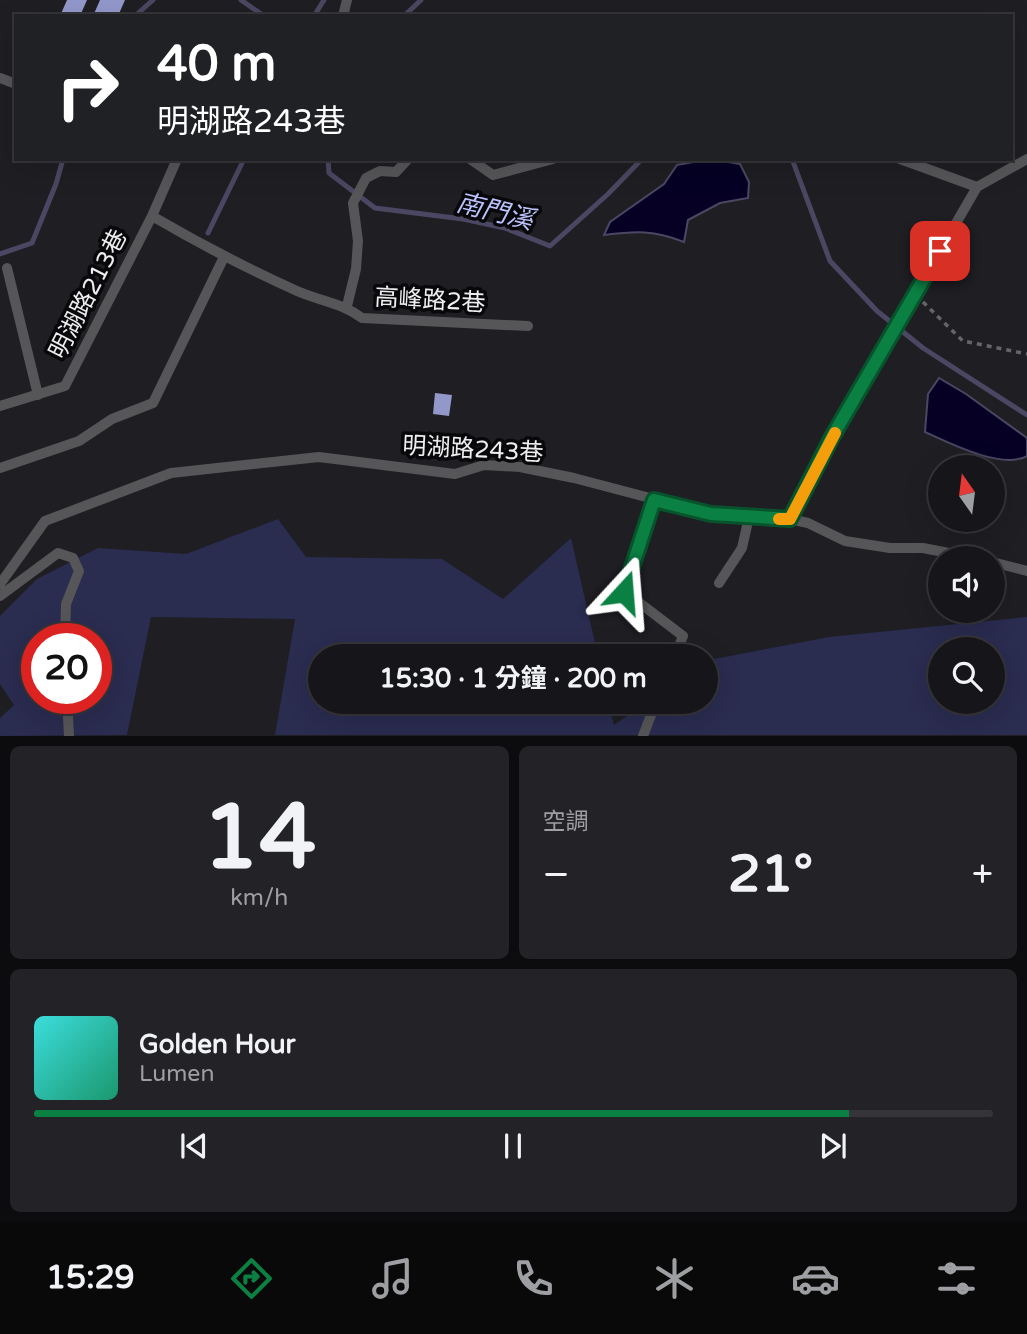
<!DOCTYPE html>
<html lang="zh-TW">
<head>
<meta charset="utf-8">
<style>
  body { margin:0; font-family:"Varela Round","Noto Sans TC",sans-serif; background:#232327; color:#f1f3f6; height:100vh; display:flex; flex-direction:column; font-size:26px; white-space:nowrap }
  * { box-sizing:border-box; margin:0 }
  p { font-size:23px; color:#9e9fa2 }
  .icon { flex:none; width:38px; height:38px; fill:none; stroke:currentColor; stroke-width:2; stroke-linecap:round; stroke-linejoin:round }
  .map { position:relative; height:736px; overflow:hidden }
  .sheet { display:flex; flex-direction:column; gap:10px; padding:10px; background:#0c0c0e; flex:1 }
  .sheet>* { flex:none }
  .banner { position:absolute; left:14px; top:14px; width:999px; height:147px; border-radius:0px; box-shadow:0 7px 28px #0002,0 0 0 2px #353539; background:#202124; color:#fff; overflow:hidden }
  .needle { width:46px; rotate:346deg }
  .controls { position:absolute; left:928px; top:455px; display:grid; gap:14px }
  .controls a { display:grid; place-items:center; width:77px; height:77px; border-radius:50%; background:#16161a; box-shadow:0 7px 28px #0002,0 0 0 2px #353539; font-size:35px }
  .speed { position:absolute; left:21px; top:623px; display:flex; gap:14px; font-size:35px; font-weight:700; text-align:center }
  .speed>* { display:grid; place-content:center; width:91px; height:91px; border-radius:50%; background:#16161a; box-shadow:0 7px 28px #0002,0 0 0 2px #353539; line-height:1 }
  .speed .limit { border:10px solid #d22; background:#fff; color:#111 }
  .pin { position:absolute; display:grid; place-items:center; width:60px; height:60px; color:#fff; margin:-30px; border-radius:14px; box-shadow:0 4px 10px #0006 }
  .me { position:absolute; width:77px; margin:-38px; rotate:19deg; stroke-linejoin:round; filter:drop-shadow(0 0 5px #0008) }
  .turn { display:flex; align-items:center; gap:24px; height:147px; padding:0 28px; font-size:32px }
  .turn .icon { width:91px; height:91px; stroke-width:2.5 }
  .turn b { display:block; font-size:49px; line-height:60px }
  .big { font-size:52px; font-weight:700; line-height:1.1 }
  .sheet .widget { flex:1; display:flex; flex-direction:column; justify-content:center; gap:10px; min-width:0; padding:0 24px; border-radius:10px; background:#232327 }
  .sheet .dial { align-items:center; gap:0 }
  .dial b { font-size:91px; line-height:1 }
  .song { display:flex; align-items:center; gap:21px }
  .cover { width:84px; height:84px; border-radius:10px; background:linear-gradient(135deg,hsl(180 70% 55%),hsl(160 70% 35%)) }
  .played { height:7px; border-radius:4px; background:linear-gradient(90deg,#0b8043 85%,#353539 85%) }
  .keys { display:flex; justify-content:space-around; direction:ltr }
  .heat { display:flex; justify-content:space-between; align-items:center; font-size:38px; direction:ltr }
  .sheet .tiles { flex:1; display:grid; gap:10px; grid-template-columns:1fr 1fr }
  .widget:last-child { grid-column:span 2 }
  .trip { position:absolute; left:308px; top:644px; width:410px; height:70px; border-radius:35px; background:#16161a; box-shadow:0 7px 28px #0002,0 0 0 2px #353539; font-weight:700; line-height:70px; text-align:center }
  .tab-bar { display:flex; height:112px; justify-content:space-around; align-items:center; background:#09090a; color:#9e9fa2 }
  .tab-bar .icon { width:49px; height:49px }
  .tab-bar .selected { color:#0b8043 }
  .tab-bar b { font-size:32px; color:#f1f3f6 }
  .map>svg:first-child { display:block }
  .green { fill:#2a2c50; fill-rule:evenodd }
  .water { fill:#050024; stroke:#4b4762; stroke-width:2 }
  .lines { fill:none; stroke-linecap:round; stroke-linejoin:round }
  .stream { stroke:#4b4762; stroke-width:5 }
  .building { fill:#9398cb }
  .path { stroke:#656569; stroke-width:3.5; stroke-dasharray:5 5; stroke-linecap:butt }
  .service { stroke:#565659; stroke-width:10 }
  .route-casing { stroke:#07532c; stroke-width:18 }
  .route { stroke:#0b8043; stroke-width:12 }
  .slow { stroke:#f59e0b; stroke-width:12 }
  .labels { text-anchor:middle; stroke-width:7; stroke-linejoin:round; paint-order:stroke }
  .street-label { font-size:24px; fill:#eeeef1; stroke:#08080a }
  .water-label { font-size:26px; font-style:italic; fill:#bbc2fd; stroke:#08080a }
</style>
</head>
<body>
<div class="map">
<svg width="1027" height="736" viewBox="0 0 1027 736">
  <rect width="100%" height="100%" fill="#1e1e23"/>
  <!-- green -->
  <path class="green" d="M278 519 306 557 442 559 503 599 571 538 598 656H320V702H608L614 725 648 702H705V663L709 660 829 637 1027 617V735H275L295 619 151 617 127 735 0 736V718L14 705 0 684V616L37 579 98 548 186 554ZM37 639H96V698H37ZM940 649H992V702H940Z"/>
  <!-- water -->
  <path class="water" d="M710 159 740 164 749 182 748 198 720 203 688 220 684 242C654 230 636 231 604 235L610 222 664 184 677 165Z
    M939 378 966 394 1027 438V456C1002 470 949 443 925 432L928 394Z"/>
  <g class="lines">
    <!-- stream -->
    <path class="stream" d="M241 0 264 16
      M135 16 153 0
      M314 16 324 0
      M404 16 421 0
      M328 159 329 173 375 208 463 219 505 228 550 246 608 194 642 159
      M792 159 830 261 877 311 923 348 1027 415
      M208 233 244 159
      M0 254 32 243 56 184 63 159"/>
  </g>
  <!-- building -->
  <path class="building" d="M67 0H87L80 16H60Z
    M100 0H125L118 16H93Z
    M435 393 452 395 449 416 433 414Z"/>
  <g class="lines">
    <!-- path -->
    <path class="path" d="M923 302 963 341 1027 354"/>
    <!-- service -->
    <path class="service" d="M343 16 347 0
      M0 78 16 84
      M470 159 493 175 553 159
      M900 159 977 187
      M152 216C200 244 246 268 297 291 320 301 342 303 362 318L528 326
      M7 268 38 395
      M347 306 356 269 358 241 353 203 366 178 380 171 396 172 408 159
      M0 406 65 386 152 216 177 159
      M0 468 79 441 112 419 153 403 224 257
      M655 500 624 591 683 636 675 656
      M790 519 832 437 977 187 1027 159
      M992 562 1027 571
      M719 583 742 548 749 517
      M0 584 45 521 171 473 319 457 455 474 484 465 520 467 574 478 711 514 790 519 808 523 845 541 890 548H923L974 558
      M0 596 58 553 73 558 79 571 66 604 65 639
      M67 698 69 736
      M643 736 656 702"/>
  </g>
  <g class="lines">
    <!-- route casing -->
    <g class="route-casing">
      <path id="route" d="M624 592 654 500 711 514 790 519 832 437 940 251"/>
    </g>
    <!-- route -->
    <use href="#route" class="route"/>
    <!-- slow -->
    <path class="slow" d="M779 519H790L835 433"/>
  </g>
  <g class="labels">
    <!-- street labels -->
    <g class="street-label">
      <text transform="translate(88 294) rotate(-63)" y="8">明湖路213巷</text>
      <text transform="translate(430 300) rotate(3)" y="8">高峰路2巷</text>
      <text transform="translate(473 449) rotate(3)" y="8">明湖路243巷</text>
    </g>
    <!-- water labels -->
    <g class="water-label">
      <text transform="translate(495 211) rotate(14)" y="9">南門溪</text>
    </g>
  </g>
</svg>
<div class="controls">
<a><svg class="needle" viewBox="-14 -14 28 28"><path d="M0-13l5 13h-10z" fill="#e53935"/><path d="M0 13l5-13h-10z" fill="#9e9fa2"/></svg></a>
<a><svg class="icon" aria-label="sound" viewBox="0 0 24 24"><path d="M4 9h4l5-4v14l-5-4H4zM17 9q2 3 0 6"/></svg></a>
<a><svg class="icon" aria-label="search" viewBox="0 0 24 24"><circle cx="10" cy="10" r="6"/><path d="M15 15l6 6"/></svg></a>
</div>
<div class="speed"><div class="limit">20</div></div>
<div class="pin" style="left:940px;top:251px;background:#d93025"><svg class="icon" aria-label="arrive" viewBox="0 0 24 24"><path d="M6 21V4h12l-3 4 3 4H6"/></svg></div>
<svg class="me" style="left:624px;top:592px" viewBox="-20 -20 40 40"><path d="M0-17L14 15 0 8-14 15z" fill="#0b8043" stroke="#fff" stroke-width="4"/></svg>
<div class="trip">15:30 · 1 分鐘 · 200 m</div>
<div class="banner">
<div class="turn"><svg class="icon" aria-label="right" viewBox="0 0 24 24"><path d="M7 20v-9h11M14 6l5 5-5 5"/></svg><div><b>40 m</b>明湖路243巷</div></div>
</div>
</div>
<section class="sheet">
<div class="tiles">
<div class="widget dial"><b>14</b><p>km/h</p></div>
<div class="widget"><p>空調</p>
<div class="heat"><a>−</a><b class="big">21°</b><a>+</a></div>
</div>
<div class="widget">
<div class="song"><i class="cover"></i><div><b>Golden Hour</b><p>Lumen</p></div></div>
<div class="played"></div>
<div class="keys"><svg class="icon" aria-label="previous" viewBox="0 0 24 24"><path d="M18 5L8 12l10 7zM5 5v14"/></svg><svg class="icon" aria-label="pause" viewBox="0 0 24 24"><path d="M8 5v14M16 5v14"/></svg><svg class="icon" aria-label="next" viewBox="0 0 24 24"><path d="M6 5l10 7-10 7zM19 5v14"/></svg></div>
</div>
</div>
</section>
<nav class="tab-bar">
<b>15:29</b>
<svg class="icon selected" aria-label="directions" viewBox="0 0 24 24"><path d="M12 3l9 9-9 9-9-9zM9 14v-3h6M13 9l2 2-2 2"/></svg>
<svg class="icon" aria-label="music" viewBox="0 0 24 24"><path d="M9 18V5l10-2v13"/><circle cx="6" cy="18" r="3"/><circle cx="16" cy="16" r="3"/></svg>
<svg class="icon" aria-label="phone" viewBox="0 0 24 24"><path d="M5 4h4l2 5-3 2q2 4 5 5l2-3 5 2v4C11 20 4 13 5 4z"/></svg>
<svg class="icon" aria-label="climate" viewBox="0 0 24 24"><path d="M12 3v18M4 7l16 10M4 17L20 7"/></svg>
<svg class="icon" aria-label="car" viewBox="0 0 24 24"><path d="M5 17H2v-5l4-1 3-4h7l3 4 3 1v5h-3M9 17h6M6 11h13"/><circle cx="7" cy="17" r="2"/><circle cx="17" cy="17" r="2"/></svg>
<svg class="icon" aria-label="filters" viewBox="0 0 24 24"><path d="M4 7h16M4 17h16"/><circle cx="9" cy="7" r="2"/><circle cx="15" cy="17" r="2"/></svg>
</nav>
</body>
</html>
